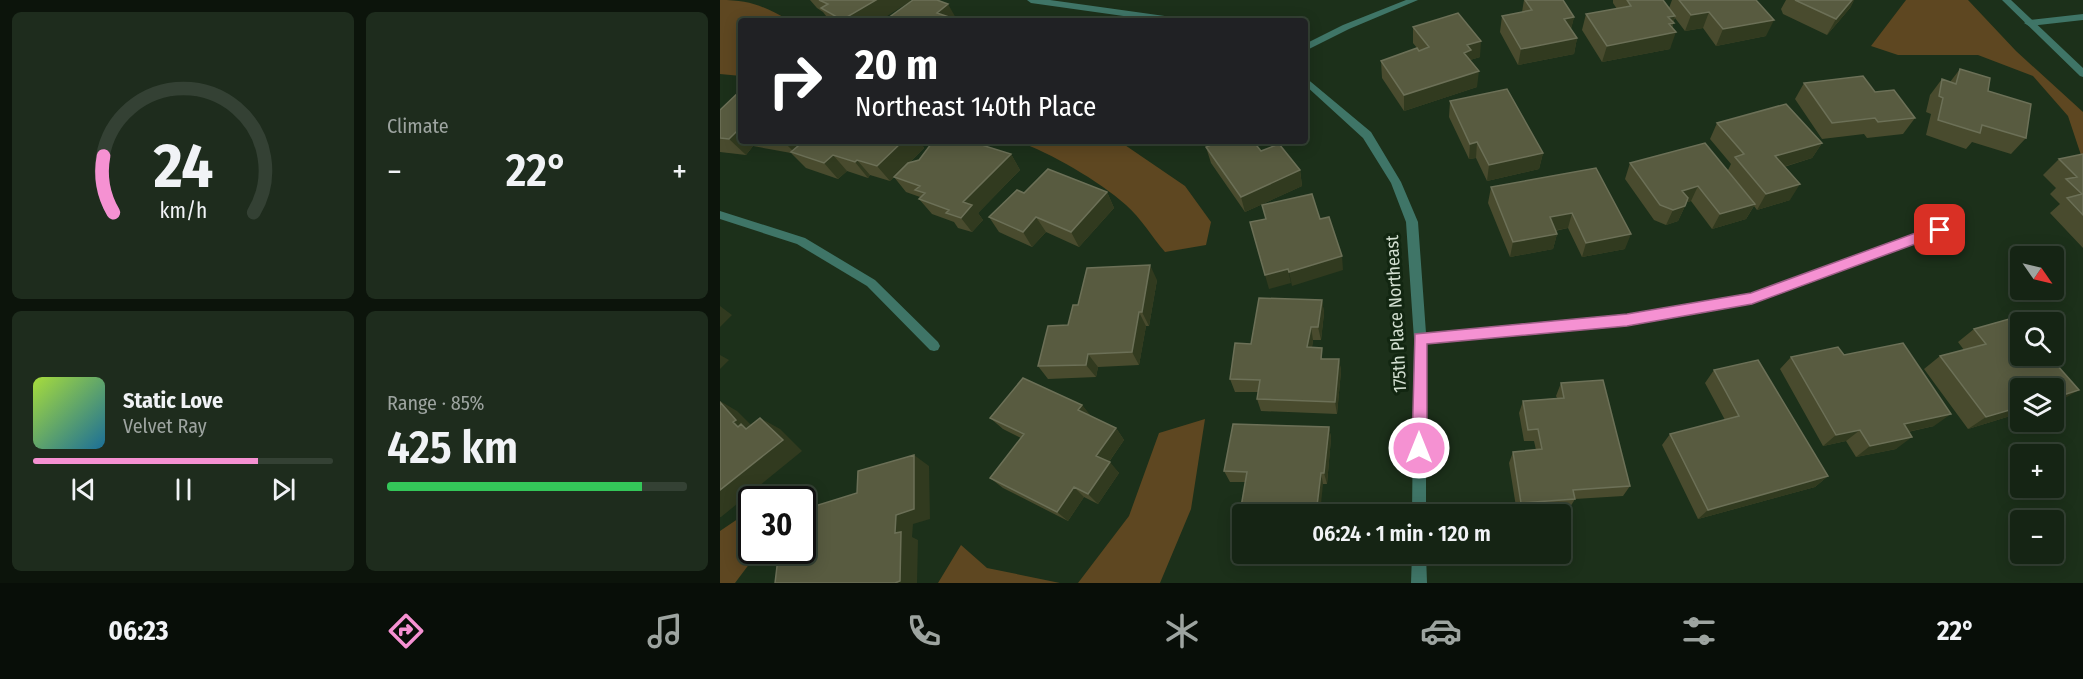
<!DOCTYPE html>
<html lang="en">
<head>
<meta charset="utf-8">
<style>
  body { margin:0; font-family:"Fira Sans Condensed",sans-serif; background:#1e2c1d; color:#f1f3f6; height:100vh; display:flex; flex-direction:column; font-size:22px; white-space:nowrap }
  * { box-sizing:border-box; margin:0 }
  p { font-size:20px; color:#9da4a0 }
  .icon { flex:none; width:33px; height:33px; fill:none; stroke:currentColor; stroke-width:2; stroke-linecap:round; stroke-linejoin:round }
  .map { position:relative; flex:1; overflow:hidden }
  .panel { display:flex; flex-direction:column; gap:12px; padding:12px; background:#0c140b; width:720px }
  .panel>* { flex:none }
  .top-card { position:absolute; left:18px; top:18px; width:570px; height:126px; border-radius:6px; box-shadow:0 3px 15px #0003,0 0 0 2px #344134; background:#202124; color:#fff; overflow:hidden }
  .needle { width:39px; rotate:124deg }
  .fabs { position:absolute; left:1290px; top:246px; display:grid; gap:12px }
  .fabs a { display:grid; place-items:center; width:54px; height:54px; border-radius:6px; background:#152414; box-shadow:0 3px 15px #0003,0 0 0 2px #344134; font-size:30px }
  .speed { position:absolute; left:18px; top:486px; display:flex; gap:12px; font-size:30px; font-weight:700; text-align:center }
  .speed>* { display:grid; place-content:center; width:78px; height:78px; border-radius:50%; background:#152414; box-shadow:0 3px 15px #0003,0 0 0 2px #344134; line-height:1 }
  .speed .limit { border:3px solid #111; border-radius:9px; background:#fff; color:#111 }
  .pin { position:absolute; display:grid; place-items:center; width:51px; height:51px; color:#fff; margin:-26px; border-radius:12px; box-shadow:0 3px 9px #0006 }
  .me { position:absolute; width:66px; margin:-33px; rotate:0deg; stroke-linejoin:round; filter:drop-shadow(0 0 4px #0008) }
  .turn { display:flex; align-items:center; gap:21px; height:126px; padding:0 18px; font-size:27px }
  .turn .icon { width:78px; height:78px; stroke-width:2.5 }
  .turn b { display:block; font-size:42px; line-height:51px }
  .big { font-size:45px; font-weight:600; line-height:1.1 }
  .panel .card { flex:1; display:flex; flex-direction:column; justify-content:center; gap:9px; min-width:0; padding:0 21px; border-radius:9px; background:#1e2c1d }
  .panel .dial { align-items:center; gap:0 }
  .dial svg { height:156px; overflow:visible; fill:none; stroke:#344134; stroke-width:7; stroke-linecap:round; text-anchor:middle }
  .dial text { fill:#f1f3f6; stroke:none }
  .song { display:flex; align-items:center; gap:18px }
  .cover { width:72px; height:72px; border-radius:9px; background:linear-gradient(135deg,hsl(80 70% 55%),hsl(200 70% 35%)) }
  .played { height:6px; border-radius:3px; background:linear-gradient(90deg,#f591d2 75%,#344134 75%) }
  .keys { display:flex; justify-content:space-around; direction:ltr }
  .heat { display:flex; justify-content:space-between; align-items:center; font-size:33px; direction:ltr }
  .charge { height:9px; border-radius:4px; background:linear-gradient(90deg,#34c759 85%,#344134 0) }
  .panel .tiles { flex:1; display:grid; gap:12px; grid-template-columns:repeat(2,1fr) }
  .trip { position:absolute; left:512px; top:504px; width:339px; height:60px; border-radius:6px; background:#152414; box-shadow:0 3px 15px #0003,0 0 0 2px #344134; font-weight:600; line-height:60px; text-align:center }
  .tabs { display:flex; height:96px; justify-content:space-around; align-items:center; background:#080e08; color:#9da4a0 }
  .tabs .icon { width:42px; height:42px }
  .tabs .on { color:#f591d2 }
  .tabs b { font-size:27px; color:#f1f3f6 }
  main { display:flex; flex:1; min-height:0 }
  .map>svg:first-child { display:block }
  .green { fill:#5e4721 }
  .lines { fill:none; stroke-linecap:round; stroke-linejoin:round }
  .lane { fill:#3f7567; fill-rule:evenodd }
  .street { fill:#3f7567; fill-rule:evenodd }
  .wall { fill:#494b2e }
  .shaded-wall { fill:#313a1f }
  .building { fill:#585b40; stroke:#6c7057; stroke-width:1.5 }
  .route { fill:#f591d2; stroke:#9f5e88; stroke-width:1.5 }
  .labels { text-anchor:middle; stroke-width:6; stroke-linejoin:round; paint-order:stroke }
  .street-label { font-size:18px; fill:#d4e0d2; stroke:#122611 }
</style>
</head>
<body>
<main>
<section class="panel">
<div class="tiles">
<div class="card dial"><svg viewBox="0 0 100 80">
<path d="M14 69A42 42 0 1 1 86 69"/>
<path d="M14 69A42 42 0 0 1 9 40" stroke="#f591d2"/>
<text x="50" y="56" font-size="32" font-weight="700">24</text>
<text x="50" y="72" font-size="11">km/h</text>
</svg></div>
<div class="card"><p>Climate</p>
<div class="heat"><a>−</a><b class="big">22°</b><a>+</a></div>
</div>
<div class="card">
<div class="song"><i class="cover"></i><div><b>Static Love</b><p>Velvet Ray</p></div></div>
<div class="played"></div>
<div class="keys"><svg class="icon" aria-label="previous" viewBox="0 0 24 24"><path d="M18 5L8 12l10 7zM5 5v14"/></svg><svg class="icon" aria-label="pause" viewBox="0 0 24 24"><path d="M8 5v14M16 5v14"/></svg><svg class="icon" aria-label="next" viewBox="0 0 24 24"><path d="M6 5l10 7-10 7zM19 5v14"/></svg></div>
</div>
<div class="card"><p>Range · 85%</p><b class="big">425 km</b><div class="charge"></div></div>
</div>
</section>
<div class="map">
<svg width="1363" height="583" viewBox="0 0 1363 583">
  <rect width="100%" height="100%" fill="#1c301a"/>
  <!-- green -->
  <path class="green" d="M0 0C30 0 44 6 70 21H21V76L0 74Z
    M1186 0H1248L1296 51 1363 112V161L1348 116 1313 76 1258 55H1178L1151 46Z
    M297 141H399L465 186 491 222 486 245 445 252C432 237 421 218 406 205 379 181 331 153 297 141Z
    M485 419 471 509 440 583H358L409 516 439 433Z
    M31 510 32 550 39 551 15 583H0V531Z
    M241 545 267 568 340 583H218Z"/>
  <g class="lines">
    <!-- lane -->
    <path class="lane" d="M1363 14V20L1309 26 1304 23 1309 20Z"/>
    <!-- street -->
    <path class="street" d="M307 0H330L459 18 464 21H439L311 3Z
      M686 0H698L629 29 585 51V44L623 25Z
      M1282 0H1291L1363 68V77L1360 76Z
      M585 77 651 132 681 182 698 222 706 333 907 315 1032 294 1216 227 1220 226 1226 230 1224 233 1032 304 907 325 706 344V514H692L694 339 686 222 671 183 643 138 585 85Z
      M0 211 85 238 155 280 218 342 220 346 218 350 214 351 210 350 147 286 77 244 0 219Z
      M692 554H706L707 583H691Z"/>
  </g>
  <!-- wall -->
  <path class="wall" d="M90 0H190L159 21H110L103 12 97 8Z
    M804 0H843L854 17 851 29 857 38 854 54 798 65 780 32 782 16 802 12Z
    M893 0H943L949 8 952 0H1036L1046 36 996 46 983 28 965 31 955 18 953 22 950 49 882 62 862 30 866 14 897 9 893 3Z
    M1066 0H1134L1130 8 1107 35 1063 14 1061 9Z
    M693 27 760 57 750 60 757 87 684 111 662 78 661 61 697 48 693 43Z
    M1240 69 1268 91 1306 138 1291 154 1252 142 1246 149 1206 135 1211 114 1206 112 1210 95 1222 79 1230 82Z
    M1084 83 1155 92 1195 118 1183 134 1147 138 1144 134 1102 139 1075 99Z
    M21 90V141H200L204 148 189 163 291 154 300 170 258 213 263 220 252 232 238 228 234 222 212 214 199 199 201 198 200 197 186 192 174 177 170 181 150 175 148 178 127 171 118 179 86 168 71 153 33 146 26 155 0 152V110Z
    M730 101 823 153 819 169 767 181 756 158 749 159 729 117Z
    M997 123 1102 143 1092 158 1064 167 1070 200 1037 210 1034 206 1026 219 992 229 971 201 967 202 958 221 946 225 934 220 905 179 910 163 1008 170 1011 164 990 139Z
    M486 147 541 151 580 170 582 186 525 212 491 163Z
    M1363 154V248L1330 213 1340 204 1330 194 1336 188 1323 175 1339 159Z
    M876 168 905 249 862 257 848 228 835 231 837 234 833 249 790 257 768 203 771 187Z
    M387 192 394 208 359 247 326 232 312 247 279 232 269 217 304 193Z
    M437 280 429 326H426L419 365 378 367 376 377 328 379 318 366 348 325 358 305Z
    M602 300 604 313 601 340H593L592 347 603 359H619L621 371 617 414 541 411 537 399 538 392H515L510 379 531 344Z
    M1254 329 1338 402 1300 388V413L1248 429 1204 369 1220 356 1244 350 1238 342Z
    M1124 355 1214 426 1188 432 1176 449 1136 457 1126 441 1103 446 1060 369 1071 357Z
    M994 370 1108 476 1095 487 978 519 942 445 950 434 1005 420 985 383Z
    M841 383 910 486 903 496 855 499 849 509 797 513 789 463 793 452 816 450 814 441H804L799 413 803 401 837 398 836 396Z
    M362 405 371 417 396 428 404 440 389 462 399 473 378 504 364 497 348 521 283 488 270 478 301 438 283 429 270 418Z
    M609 427 611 438 607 484H603L522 514V551H521L515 543 517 532 512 525 521 507 525 482H510L504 471Z"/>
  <!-- shaded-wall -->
  <path class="shaded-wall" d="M156 0H190L191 1 159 21H123L122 20Z
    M1132 0H1134L1130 8 1107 35 1116 19Z
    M228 4 237 20 236 21H222L217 13Z
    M989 12 983 28 965 31 971 15Z
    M955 16 950 33 956 32 950 49 882 62 887 46 948 17Z
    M854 17 850 33 844 19Z
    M1054 20 1046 36 996 46 1003 29Z
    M857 38 854 54 798 65 801 49Z
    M761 41 760 57 750 60V66L744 53 747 45Z
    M759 71 757 87 684 111V95Z
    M18 130 21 134V141H28L33 146 26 155 9 139Z
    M63 141H85L75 153Z
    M183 141H200L204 148 170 181 157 166Z
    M757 142 756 158 749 159 750 144Z
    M1102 143 1092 158 1046 172 1055 156Z
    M823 153 819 169 767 181 769 165Z
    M291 154 300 170 258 213 263 220 252 232 241 218 243 202Z
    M113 155 127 171 118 179 104 163Z
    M137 160 150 175 148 178 135 162Z
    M580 170 582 186 525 212 521 197Z
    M1080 184 1070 200 1037 210 1046 194Z
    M978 186 971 201 955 206 962 191Z
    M387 192 394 208 359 247 351 232Z
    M1035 204 1026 219 992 229 1000 214Z
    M965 206 958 221 946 225 953 210Z
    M852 213 848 228 826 232 830 217Z
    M316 217 326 232 312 247 303 232Z
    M837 234 833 249 790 257 793 242Z
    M911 234 905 249 862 257 866 243Z
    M622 256 623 270 572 286 569 272Z
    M430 265 437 280 429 326 422 312Z
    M568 269 571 283 549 289 545 275Z
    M602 300 604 313 601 340 598 327Z
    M0 306 12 315 0 327Z
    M419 312 426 326 419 365 412 352Z
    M591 327 593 340 590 360 587 347Z
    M368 354 378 367 376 377 366 365Z
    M0 355 9 360 0 369Z
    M619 359 621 371 617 414 615 402Z
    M1359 390 1338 402 1334 404V398Z
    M0 401 17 411 37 431 18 427 13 422 0 402Z
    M362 405 372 417 358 410Z
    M1300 407V413L1248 429 1266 417Z
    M1231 414 1214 426 1168 436 1184 424Z
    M40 418 60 429 82 451 1 517H0V490Z
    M609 427 611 438 607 484 604 473Z
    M396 428 404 440 386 466 376 456Z
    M1140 430 1126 441 1103 446 1116 435Z
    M1192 437 1176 449 1136 457 1150 446Z
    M194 455 209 466 210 519 193 524 192 537 198 540 197 583H175L176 515Z
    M390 462 399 473 378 504 368 494Z
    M601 473 603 484 600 514H596Z
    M1108 476 1095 487 978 519 988 510Z
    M354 487 364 497 348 521 337 512Z"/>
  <!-- building -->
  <path class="building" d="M99 0H156L122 20 101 8 108 4Z
    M193 0H217L228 4 217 13 229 17 224 21H164Z
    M805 0H843L854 17 844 19 857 38 801 49 782 16 812 10Z
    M907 0H943L955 16 948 17 954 23 949 24 956 32 887 46 866 14 911 6Z
    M959 0H1036L1054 20 1003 29 989 12 971 15Z
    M1075 0H1132L1116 19Z
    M738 13 761 41 747 45 751 50 744 53 759 71 684 95 661 61 697 48 699 51 709 47 693 27Z
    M1240 69 1270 78 1268 91 1311 104 1306 138 1262 125 1260 133 1218 120 1223 98 1219 96 1222 79 1236 84Z
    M1143 76 1155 92 1174 90 1195 118 1158 122 1155 118 1112 123 1084 83Z
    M787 89 823 153 769 165 757 142 750 144 730 101Z
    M21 90V131L18 130 9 139 0 138V110Z
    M1066 104 1102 143 1055 156 1080 184 1046 194 1015 157 1024 154 997 123Z
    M84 141H183L157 166 137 160 135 162 113 155 104 163 71 152Z
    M215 141H249L291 154 243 202 252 205 241 218 226 213 229 210 199 199 205 193 195 190 200 186 174 177 188 163 199 160 211 144Z
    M501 141H533L541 151 559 144 580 170 521 197 486 147Z
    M985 143 1035 204 1000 214 978 186 962 191 968 198 965 206 953 210 940 205 910 163Z
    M1363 154V215L1347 198 1362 194 1346 179 1357 177 1339 159Z
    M876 168 911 234 866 243 852 213 830 217 837 234 793 242 771 187Z
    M328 169 387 192 351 232 316 217 303 232 269 217 297 190 304 193Z
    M592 194 600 219 609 217 622 256 569 272 568 269 545 275 530 222 546 219 542 205Z
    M430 265 422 312H419L412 352 368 354 366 365 318 366 328 326 348 325 353 305H358L367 268Z
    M539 298 602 300 598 327H591L587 347 602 348 601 359H619L615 402 537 399 540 380 510 379 515 343 531 344Z
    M1296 317 1300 323V356H1329L1359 390 1334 398V388H1300V407L1266 417 1220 356 1266 344 1254 329Z
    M1183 343 1231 414 1184 424 1192 437 1150 446 1140 430 1116 435 1071 357 1118 347 1124 355Z
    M1038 360 1108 476 988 510 950 434 1019 416 994 370Z
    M303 378 362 405 358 410 396 428 376 456 390 462 368 494 354 487 337 512 270 478 304 434 270 418Z
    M883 380 910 486 853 490 855 499 801 503 793 452 822 449 818 429 808 430 803 401 844 398 841 383Z
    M0 402 16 420 13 422 18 427 21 424 26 429 40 418 63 440 0 490Z
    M513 424 609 427 604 473H601L596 514H522V543H515L518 525H512L516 507H521L527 472 504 471Z
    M194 455V509L176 515 175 533 181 532 180 581 175 583H55L59 550H82V510L137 493 138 471Z"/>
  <!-- route -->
  <path class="route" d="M1220 224 1225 226V233L1032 304 907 326 707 344V448L705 454 699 456 694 454 692 448 695 334 907 314 1031 293Z"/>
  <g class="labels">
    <!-- street labels -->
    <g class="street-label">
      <text transform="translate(676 314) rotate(-93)" y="6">175th Place Northeast</text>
    </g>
  </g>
</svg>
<div class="fabs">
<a><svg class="needle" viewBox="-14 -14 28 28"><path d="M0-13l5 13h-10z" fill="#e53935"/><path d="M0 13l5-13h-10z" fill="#9da4a0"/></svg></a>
<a><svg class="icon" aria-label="search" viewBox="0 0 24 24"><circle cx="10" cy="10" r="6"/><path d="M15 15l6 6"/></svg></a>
<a><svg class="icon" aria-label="layers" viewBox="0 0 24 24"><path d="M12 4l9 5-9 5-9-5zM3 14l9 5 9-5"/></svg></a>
<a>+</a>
<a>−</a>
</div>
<div class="speed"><div class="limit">30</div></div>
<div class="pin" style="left:1220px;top:230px;background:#d93025"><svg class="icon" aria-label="arrive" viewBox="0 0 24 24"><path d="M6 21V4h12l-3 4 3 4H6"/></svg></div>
<svg class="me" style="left:699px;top:448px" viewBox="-20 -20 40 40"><circle r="17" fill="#f591d2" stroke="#fff" stroke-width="3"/><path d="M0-11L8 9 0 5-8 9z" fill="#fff"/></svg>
<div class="trip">06:24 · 1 min · 120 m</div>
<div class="top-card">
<div class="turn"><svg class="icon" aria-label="right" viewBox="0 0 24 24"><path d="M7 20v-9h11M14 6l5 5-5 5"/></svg><div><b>20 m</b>Northeast 140th Place</div></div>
</div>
</div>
</main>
<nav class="tabs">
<b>06:23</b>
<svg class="icon on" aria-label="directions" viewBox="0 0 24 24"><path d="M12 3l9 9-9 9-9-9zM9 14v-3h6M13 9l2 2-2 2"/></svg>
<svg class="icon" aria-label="music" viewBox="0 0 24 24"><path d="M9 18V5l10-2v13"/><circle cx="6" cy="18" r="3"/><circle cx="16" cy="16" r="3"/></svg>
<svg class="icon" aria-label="phone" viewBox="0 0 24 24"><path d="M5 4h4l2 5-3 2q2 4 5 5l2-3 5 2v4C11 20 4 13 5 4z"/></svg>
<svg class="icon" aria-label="climate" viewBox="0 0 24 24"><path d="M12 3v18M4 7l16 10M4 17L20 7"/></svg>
<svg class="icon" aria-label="car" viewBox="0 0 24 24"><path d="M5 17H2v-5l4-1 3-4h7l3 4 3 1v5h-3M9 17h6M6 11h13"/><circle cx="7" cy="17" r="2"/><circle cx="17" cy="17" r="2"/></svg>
<svg class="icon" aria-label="filters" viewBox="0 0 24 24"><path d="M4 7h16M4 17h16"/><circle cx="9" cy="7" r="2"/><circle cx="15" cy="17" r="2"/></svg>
<b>22°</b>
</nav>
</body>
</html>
